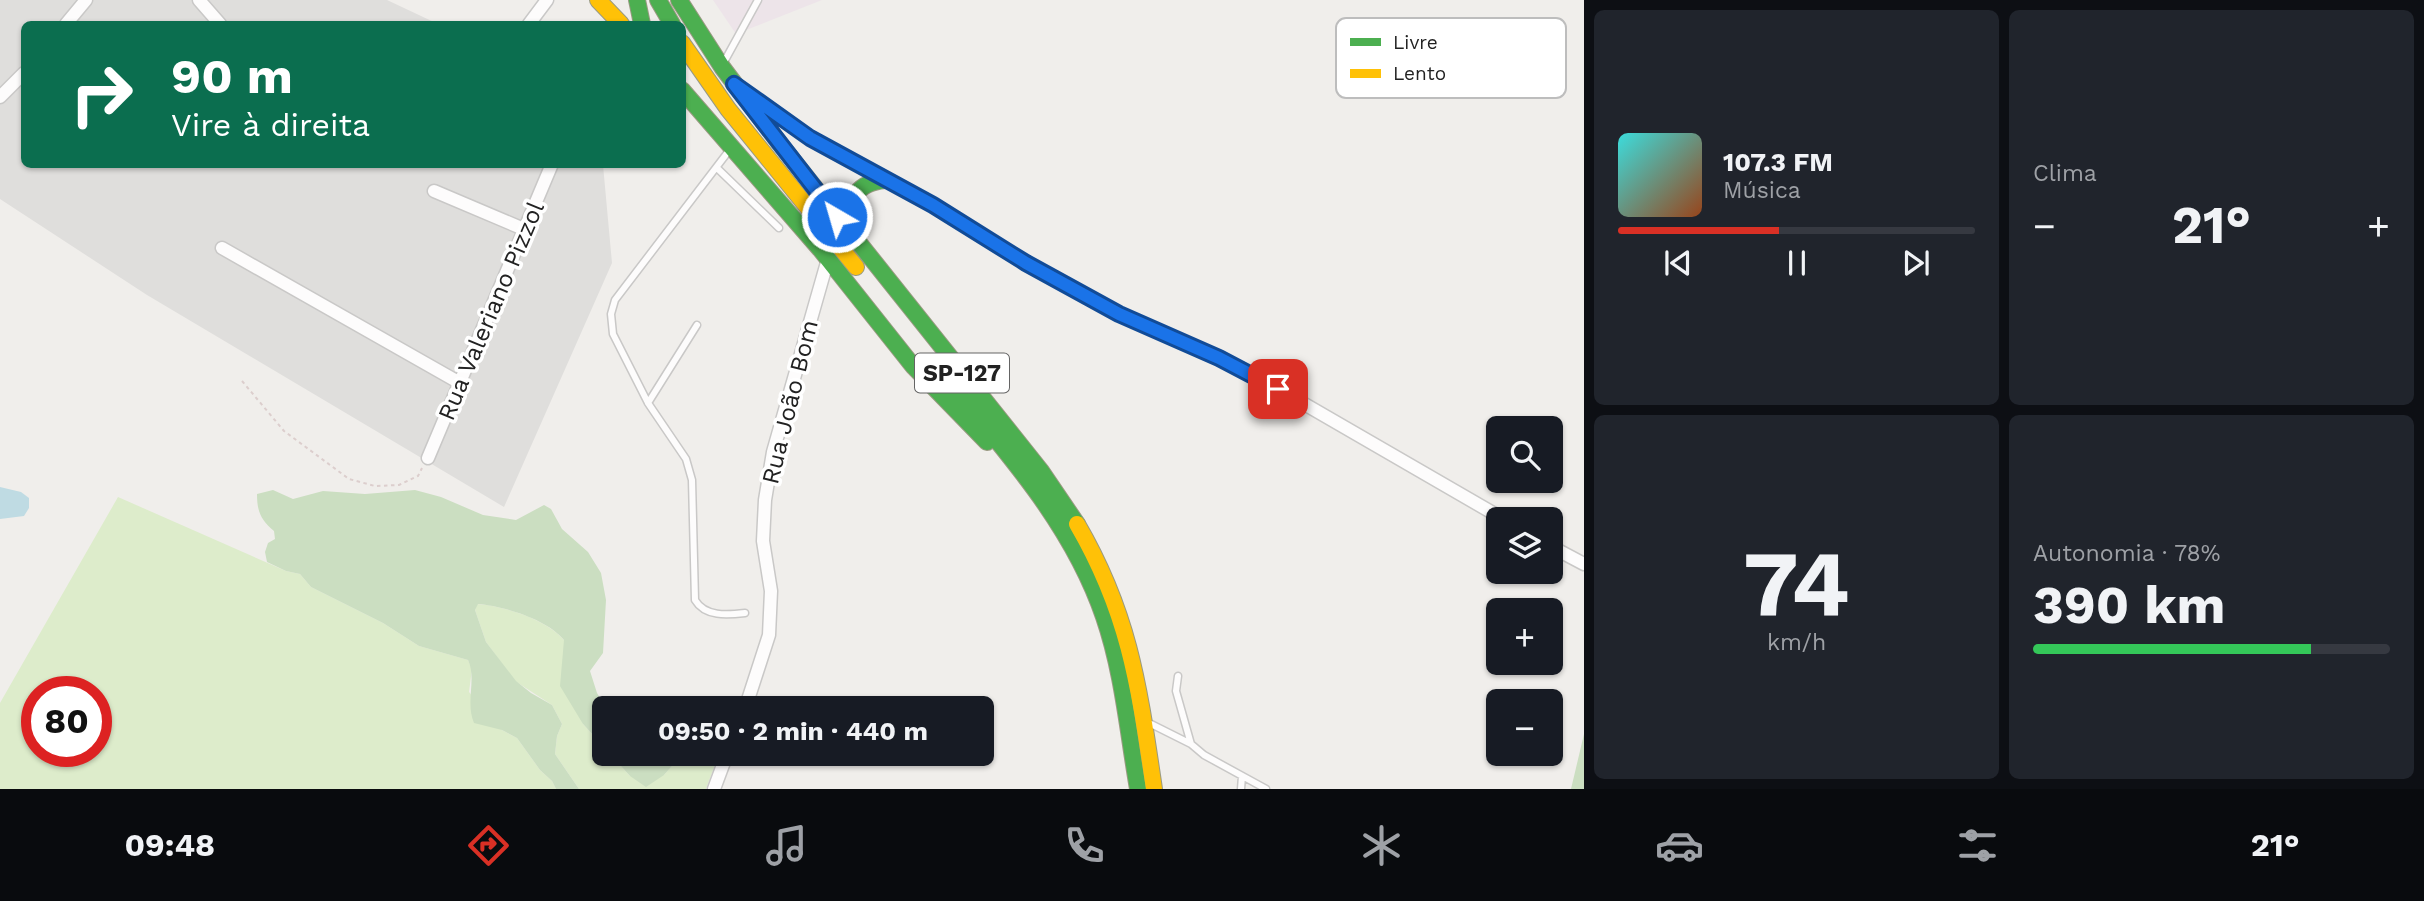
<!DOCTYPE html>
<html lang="pt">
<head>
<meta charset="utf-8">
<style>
  body { margin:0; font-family:"Work Sans",sans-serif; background:#20242c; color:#f1f3f6; height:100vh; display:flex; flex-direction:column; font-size:26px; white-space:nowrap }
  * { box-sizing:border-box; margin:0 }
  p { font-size:23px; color:#9ea1a6 }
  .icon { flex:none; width:38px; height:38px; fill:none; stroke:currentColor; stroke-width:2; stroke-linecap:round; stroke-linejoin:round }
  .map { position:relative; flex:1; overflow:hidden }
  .sheet { display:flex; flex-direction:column; gap:10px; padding:10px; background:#0d0f14; width:840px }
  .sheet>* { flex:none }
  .top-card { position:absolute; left:21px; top:21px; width:665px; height:147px; border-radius:10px; box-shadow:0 2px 5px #0004; background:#0b6e4f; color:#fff; overflow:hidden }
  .fabs { position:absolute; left:1486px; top:416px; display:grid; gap:14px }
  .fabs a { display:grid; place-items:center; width:77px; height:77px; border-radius:10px; background:#171b24; box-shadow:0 2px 5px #0004; font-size:35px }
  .speed { position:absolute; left:21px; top:676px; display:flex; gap:14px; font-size:35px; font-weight:700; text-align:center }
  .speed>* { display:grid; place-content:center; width:91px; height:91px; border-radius:50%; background:#171b24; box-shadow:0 2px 5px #0004; line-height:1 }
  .speed .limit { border:10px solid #d22; background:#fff; color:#111 }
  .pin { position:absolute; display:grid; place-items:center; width:60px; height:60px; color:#fff; margin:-30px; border-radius:14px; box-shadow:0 4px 10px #0006 }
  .me { position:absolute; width:77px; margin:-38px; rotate:322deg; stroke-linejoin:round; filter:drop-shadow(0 0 5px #0008) }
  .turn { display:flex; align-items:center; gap:24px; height:147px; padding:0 35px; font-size:32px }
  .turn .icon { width:91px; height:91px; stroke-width:2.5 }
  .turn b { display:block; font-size:49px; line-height:60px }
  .big { font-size:52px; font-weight:700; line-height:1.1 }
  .sheet .tile { flex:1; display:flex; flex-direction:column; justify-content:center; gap:10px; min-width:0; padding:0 24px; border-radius:10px; background:#20242c }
  .sheet .dial { align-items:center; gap:0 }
  .dial b { font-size:91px; line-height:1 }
  .song { display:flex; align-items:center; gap:21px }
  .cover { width:84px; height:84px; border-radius:10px; background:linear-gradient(135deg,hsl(180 70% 55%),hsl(20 70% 35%)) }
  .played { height:7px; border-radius:4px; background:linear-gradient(90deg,#d93025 45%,#363941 45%) }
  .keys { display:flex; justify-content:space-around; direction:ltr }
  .heat { display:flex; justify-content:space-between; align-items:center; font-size:38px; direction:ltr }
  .charge { height:10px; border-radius:5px; background:linear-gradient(90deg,#34c759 78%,#363941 0) }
  .sheet .tiles { flex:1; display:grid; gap:10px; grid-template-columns:repeat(2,1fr) }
  .trip { position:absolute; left:592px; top:696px; width:402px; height:70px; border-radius:10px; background:#171b24; box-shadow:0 2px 5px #0004; font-weight:700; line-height:70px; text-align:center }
  .menu { display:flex; height:112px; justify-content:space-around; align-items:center; background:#090b0e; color:#9ea1a6 }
  .menu .icon { width:49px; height:49px }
  .menu .active { color:#d93025 }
  .menu b { font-size:32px; color:#f1f3f6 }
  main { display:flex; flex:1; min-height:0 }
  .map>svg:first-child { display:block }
  .residential { fill:#dfdedc }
  .industrial { fill:#ede4e9 }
  .grass { fill:#ddeccb; fill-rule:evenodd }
  .forest { fill:#cbdec1 }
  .water { fill:#bfdbe3 }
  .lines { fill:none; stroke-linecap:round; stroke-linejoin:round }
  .lane-casing { stroke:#c9c8c7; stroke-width:9 }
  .street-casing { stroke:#c9c8c7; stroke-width:15 }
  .fast-casing { stroke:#999a82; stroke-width:18 }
  .slow-casing { stroke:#999a82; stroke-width:18 }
  .path { stroke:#dccecd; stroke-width:2; stroke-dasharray:3.5 3.5; stroke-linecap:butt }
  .lane { stroke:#fdfcfc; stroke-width:6 }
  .street { stroke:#fdfcfc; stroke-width:12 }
  .fast { stroke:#4caf50; stroke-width:16 }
  .slow { stroke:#ffc107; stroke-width:16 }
  .route-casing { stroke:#114b97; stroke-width:18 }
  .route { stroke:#1a73e8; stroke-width:12 }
  .labels { text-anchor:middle; stroke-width:7; stroke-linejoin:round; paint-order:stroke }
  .shield { fill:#fff; stroke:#646464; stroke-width:2 }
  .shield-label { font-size:23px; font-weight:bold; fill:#222 }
  .street-label { font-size:24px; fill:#222; stroke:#fff }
  .key { fill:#fff; stroke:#bdbdbd; stroke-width:2 }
  .key-label { font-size:19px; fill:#222 }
</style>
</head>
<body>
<main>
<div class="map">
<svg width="1584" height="789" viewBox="0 0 1584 789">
  <rect width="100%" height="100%" fill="#f0eeeb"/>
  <!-- residential -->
  <path class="residential" d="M0 0H387L438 24H24V164L603 165 612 263 504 507 147 295 0 199Z"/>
  <!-- industrial -->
  <path class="industrial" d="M713 0H822L736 34Z"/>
  <!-- grass -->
  <path class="grass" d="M118 497 286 571 300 574 311 587 383 623 419 646 468 660 472 669 469 692 502 730 517 738 540 770 552 781 556 789H0V703ZM37 691H96V751H37Z
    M477 604C504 606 546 619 564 640L583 724 604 747V754H610L630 776 664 775 677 760 674 754H719L706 789H579L555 754 557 736 562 724 552 705 515 681 486 642 475 610Z"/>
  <!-- forest -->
  <path class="forest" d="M273 490 293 499 323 491 365 494 415 490 441 497 483 515 516 520 544 505 551 509 562 529 588 552 601 573 606 600 603 653 590 671 597 693 606 709H604V747L583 724 560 686 564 640C547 619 503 606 478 604L475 610 486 642 516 681 531 693 552 705 562 724 557 736 555 754 579 789H556L552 781 540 770 517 738 502 730 474 723C465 702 477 679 468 660L419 646 383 623 311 587 300 574 286 571 267 562 265 552 268 543 275 539 274 531C261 520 257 512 257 494Z
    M1584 734V789H1571Z
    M610 754H674L678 759 664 775 646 787 630 776Z"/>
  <!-- water -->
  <path class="water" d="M0 487 21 492 29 498V508L24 516 0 519Z"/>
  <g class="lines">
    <!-- lane casing -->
    <g class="lane-casing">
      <path id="lane" d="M724 62 758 0
        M731 148 615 300 611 314 613 334 648 403 686 459 692 480 695 600C705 617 727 615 745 613
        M717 168 779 228
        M648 403 697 325
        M1178 676 1176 691 1191 744
        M1151 724 1191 744 1204 755 1266 789
        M1241 789 1242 776"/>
    </g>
    <!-- street casing -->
    <g class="street-casing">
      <path id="street" d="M199 0 220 24
        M66 24 86 0
        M529 24 547 0
        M0 97 24 73
        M754 99 810 138 933 205 1026 263 1119 314 1256 376 1505 520
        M434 191 526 230
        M222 248 460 383
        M428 458 552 164
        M1550 546 1584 564
        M745 709 769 635 771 591 763 541 765 500 773 452 828 259
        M714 789 727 754"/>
    </g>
    <!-- fast casing -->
    <g class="fast-casing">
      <path id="fast" d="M637 0 642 24
        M658 0 672 24
        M679 0 722 67 780 144 1041 471 1077 524
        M682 90 820 249 913 366 987 442
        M851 235C851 204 849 184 885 180
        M939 370C1001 446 1072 522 1104 617 1123 672 1128 732 1138 789"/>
    </g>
    <!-- slow casing -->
    <g class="slow-casing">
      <path id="slow" d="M598 0 621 24
        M682 43 728 109 856 267
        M1077 524C1130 615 1139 688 1154 789"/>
    </g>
    <!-- path -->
    <path class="path" d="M242 381 284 431 349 479 375 486 399 485 418 476 422 468"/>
    <!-- lane -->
    <use href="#lane" class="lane"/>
    <!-- street -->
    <use href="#street" class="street"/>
    <!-- fast -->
    <use href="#fast" class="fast"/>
    <!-- slow -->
    <use href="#slow" class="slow"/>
  </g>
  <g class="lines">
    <!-- route casing -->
    <g class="route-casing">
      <path id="route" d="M837 217 734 84 810 138 933 205 1026 263 1119 314 1219 358 1278 389"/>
    </g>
    <!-- route -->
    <use href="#route" class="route"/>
  </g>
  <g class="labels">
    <!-- shield labels -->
    <rect class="shield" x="915" y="353.5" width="94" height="39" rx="5"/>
    <g class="shield-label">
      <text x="962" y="381">SP-127</text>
    </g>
    <!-- street labels -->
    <g class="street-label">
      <text transform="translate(491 311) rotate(-67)" y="8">Rua Valeriano Pizzol</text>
      <text transform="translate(790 402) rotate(-76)" y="8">Rua João Bom</text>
    </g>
  </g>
  <!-- legend -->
  <rect x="1336" y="18" width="230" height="80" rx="10" class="key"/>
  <rect x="1350" y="38" width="31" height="8" fill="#4caf50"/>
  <rect x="1350" y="69" width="31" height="9" fill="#ffc107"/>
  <g class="key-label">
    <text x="1393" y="49">Livre</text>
    <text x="1393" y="80">Lento</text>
  </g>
</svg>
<div class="fabs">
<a><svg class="icon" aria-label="search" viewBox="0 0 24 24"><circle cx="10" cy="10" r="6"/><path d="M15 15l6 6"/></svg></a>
<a><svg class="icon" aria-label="layers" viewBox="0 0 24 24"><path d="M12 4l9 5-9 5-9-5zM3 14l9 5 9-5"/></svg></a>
<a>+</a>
<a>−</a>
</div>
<div class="speed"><div class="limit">80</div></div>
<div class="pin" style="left:1278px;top:389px;background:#d93025"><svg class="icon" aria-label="arrive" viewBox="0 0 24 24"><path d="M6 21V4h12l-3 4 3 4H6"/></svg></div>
<svg class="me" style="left:837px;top:217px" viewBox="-20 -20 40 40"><circle r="17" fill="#1a73e8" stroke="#fff" stroke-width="3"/><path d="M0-11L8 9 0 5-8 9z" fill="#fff"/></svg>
<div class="trip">09:50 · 2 min · 440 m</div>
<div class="top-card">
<div class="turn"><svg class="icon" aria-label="right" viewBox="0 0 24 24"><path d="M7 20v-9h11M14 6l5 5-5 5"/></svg><div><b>90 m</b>Vire à direita</div></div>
</div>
</div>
<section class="sheet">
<div class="tiles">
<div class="tile">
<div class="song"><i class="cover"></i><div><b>107.3 FM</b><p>Música</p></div></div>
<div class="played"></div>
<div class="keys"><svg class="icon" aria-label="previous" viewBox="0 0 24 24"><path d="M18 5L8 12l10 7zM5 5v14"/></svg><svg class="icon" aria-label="pause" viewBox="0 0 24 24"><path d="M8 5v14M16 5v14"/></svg><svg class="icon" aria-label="next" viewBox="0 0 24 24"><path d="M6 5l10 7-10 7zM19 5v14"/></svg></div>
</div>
<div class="tile"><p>Clima</p>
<div class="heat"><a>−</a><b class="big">21°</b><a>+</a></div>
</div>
<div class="tile dial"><b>74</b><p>km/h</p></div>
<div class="tile"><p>Autonomia · 78%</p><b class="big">390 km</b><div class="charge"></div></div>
</div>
</section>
</main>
<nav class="menu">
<b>09:48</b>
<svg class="icon active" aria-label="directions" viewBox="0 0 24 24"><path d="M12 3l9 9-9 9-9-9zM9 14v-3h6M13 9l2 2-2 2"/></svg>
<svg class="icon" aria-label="music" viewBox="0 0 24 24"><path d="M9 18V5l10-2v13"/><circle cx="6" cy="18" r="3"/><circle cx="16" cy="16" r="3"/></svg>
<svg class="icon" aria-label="phone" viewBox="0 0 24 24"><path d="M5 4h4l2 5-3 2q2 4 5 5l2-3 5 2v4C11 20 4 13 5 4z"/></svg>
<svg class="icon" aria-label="climate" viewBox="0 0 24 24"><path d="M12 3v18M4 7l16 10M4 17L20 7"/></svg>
<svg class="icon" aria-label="car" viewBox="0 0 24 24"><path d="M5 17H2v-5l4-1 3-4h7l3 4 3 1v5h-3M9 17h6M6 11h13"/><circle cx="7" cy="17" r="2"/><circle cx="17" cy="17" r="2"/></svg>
<svg class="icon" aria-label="filters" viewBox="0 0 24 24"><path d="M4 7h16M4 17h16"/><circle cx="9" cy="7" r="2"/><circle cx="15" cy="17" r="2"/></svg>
<b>21°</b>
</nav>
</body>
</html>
